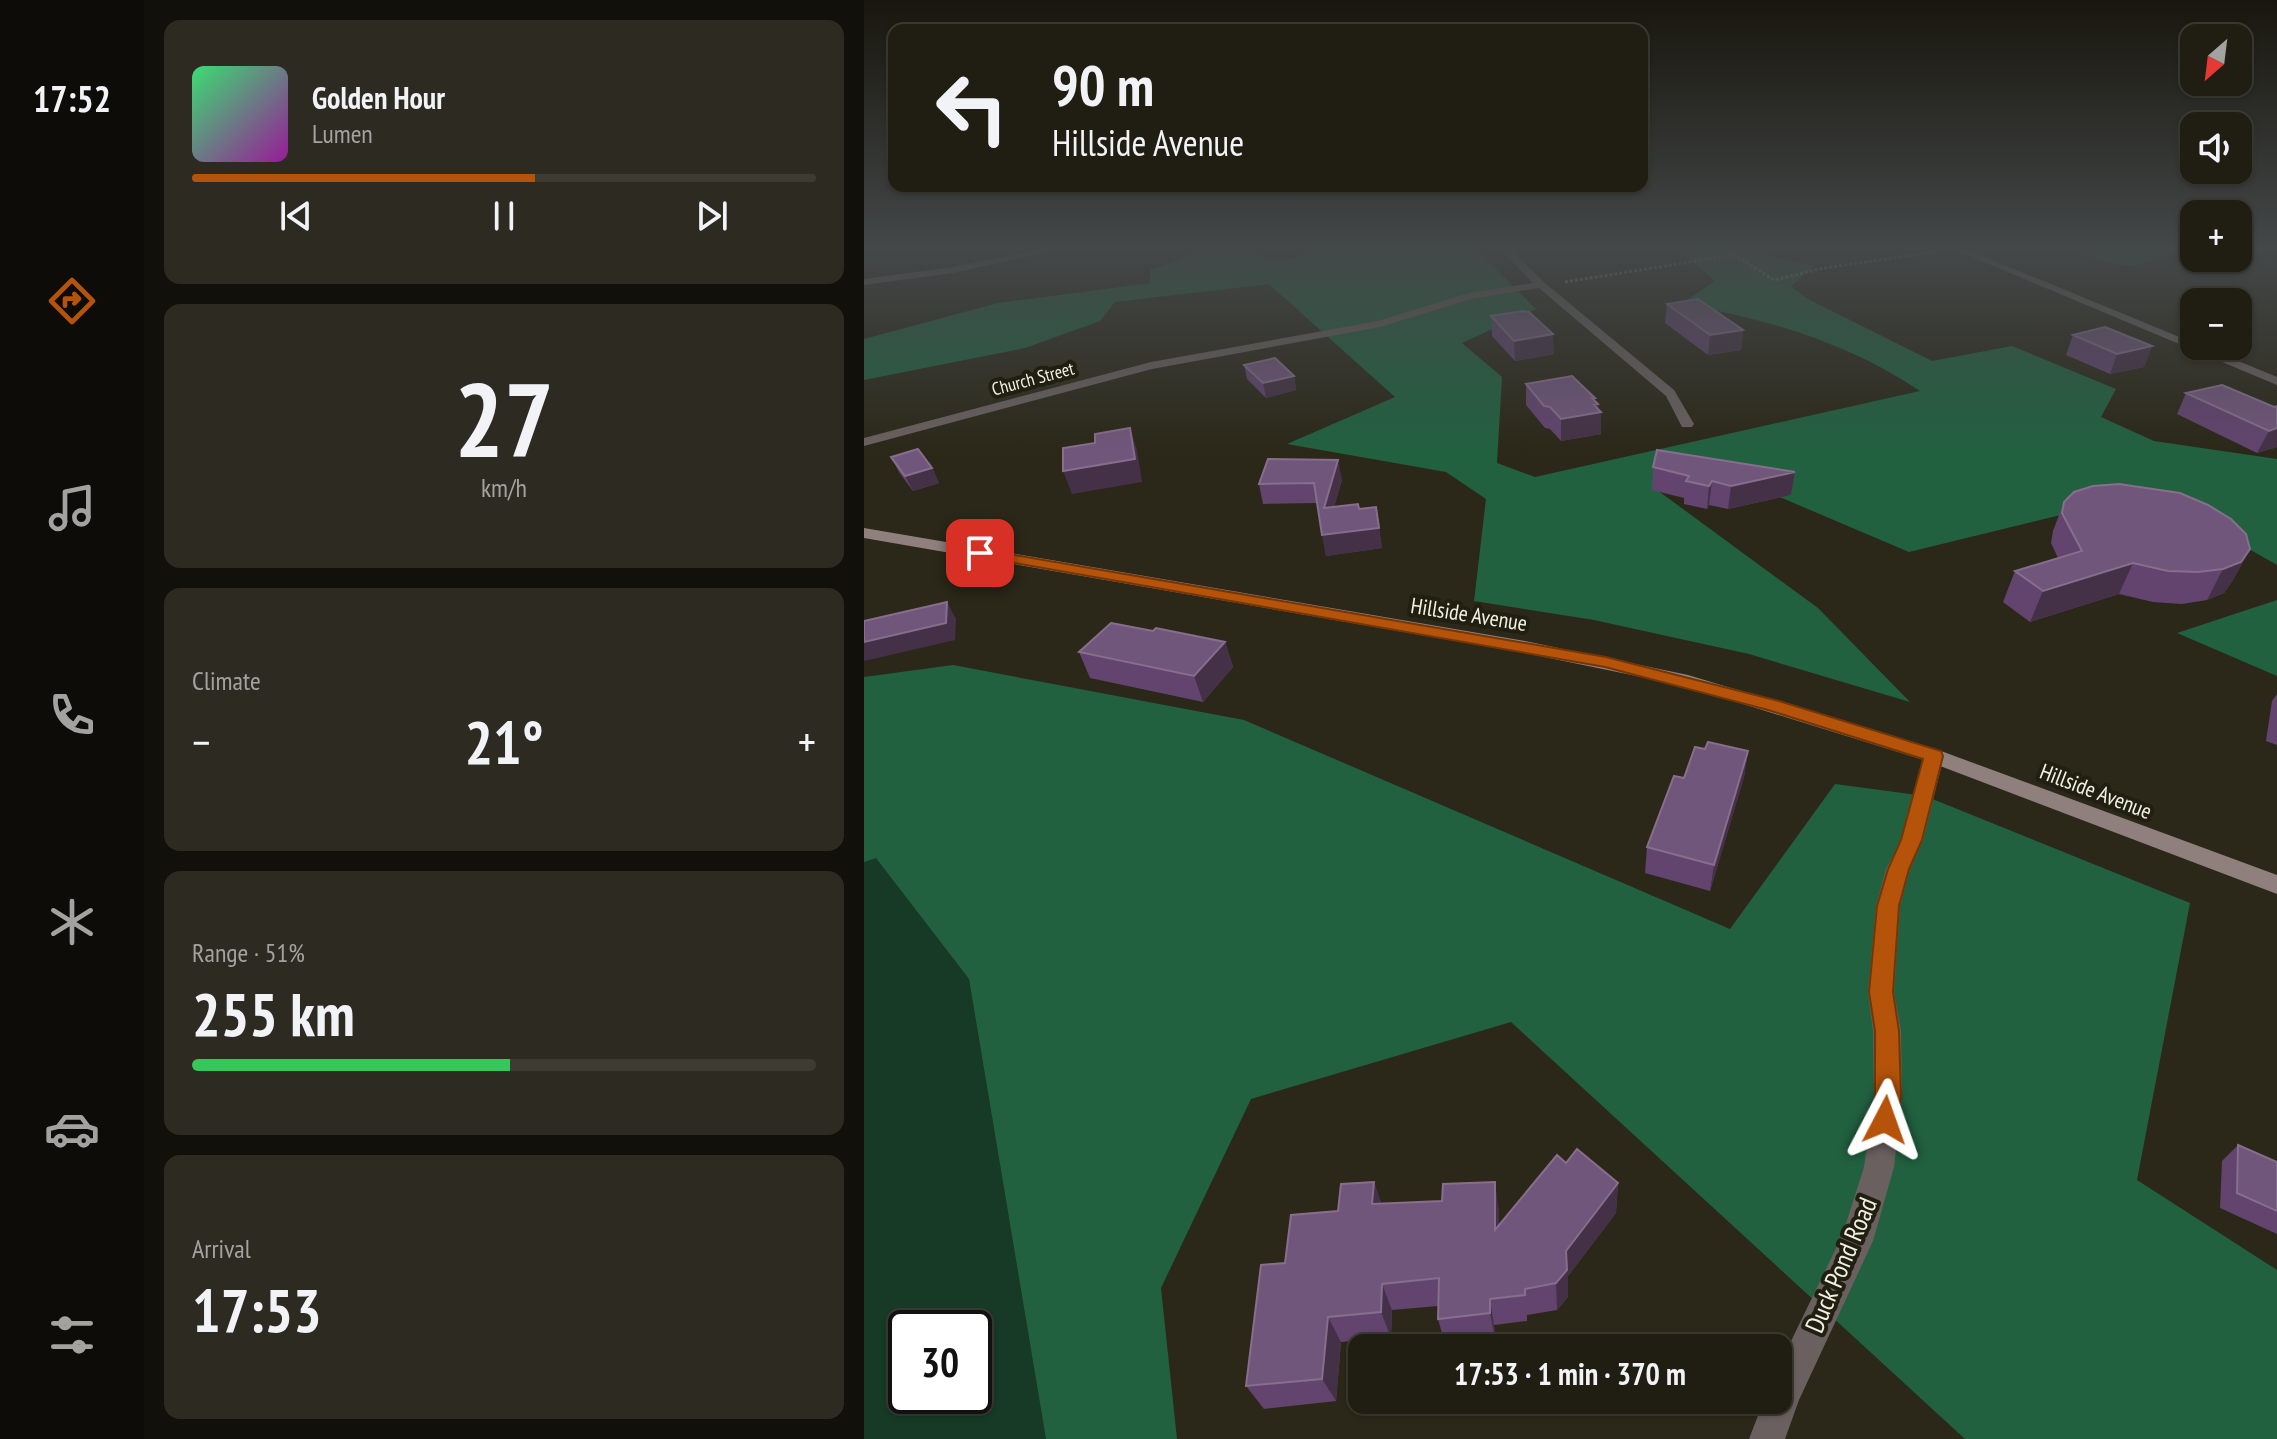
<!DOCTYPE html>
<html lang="en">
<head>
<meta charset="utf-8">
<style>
  body { margin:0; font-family:"PT Sans Narrow",sans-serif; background:#2d2b21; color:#f1f3f6; height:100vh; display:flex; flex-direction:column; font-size:30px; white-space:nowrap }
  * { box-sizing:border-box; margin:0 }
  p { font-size:26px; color:#a2a2a0 }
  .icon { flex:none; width:44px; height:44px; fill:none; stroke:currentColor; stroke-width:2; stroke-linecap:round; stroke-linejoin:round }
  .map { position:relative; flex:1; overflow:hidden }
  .panel { display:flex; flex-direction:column; gap:20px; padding:20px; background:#12100a; width:720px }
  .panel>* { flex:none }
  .hud { position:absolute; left:24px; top:24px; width:760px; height:168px; border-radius:16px; box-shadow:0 2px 6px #0004,0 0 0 2px #3d3c33; background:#201e13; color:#f1f3f6; overflow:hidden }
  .needle { width:52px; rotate:208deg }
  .fabs { position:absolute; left:1316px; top:24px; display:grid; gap:16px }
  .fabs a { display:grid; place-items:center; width:72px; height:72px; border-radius:16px; background:#201e13; box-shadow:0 2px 6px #0004,0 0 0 2px #3d3c33; font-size:40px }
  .speed { position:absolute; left:24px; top:1310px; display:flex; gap:16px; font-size:40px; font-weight:700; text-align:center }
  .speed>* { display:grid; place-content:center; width:104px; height:104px; border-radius:50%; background:#201e13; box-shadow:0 2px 6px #0004,0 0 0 2px #3d3c33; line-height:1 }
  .speed .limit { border:4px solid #111; border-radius:12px; background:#fff; color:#111 }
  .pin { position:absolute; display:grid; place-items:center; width:68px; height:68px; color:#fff; margin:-34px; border-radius:16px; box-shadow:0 4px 12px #0006 }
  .me { position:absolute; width:88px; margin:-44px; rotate:4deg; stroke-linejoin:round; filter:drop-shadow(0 0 6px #0008) }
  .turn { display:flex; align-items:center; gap:28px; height:168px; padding:0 32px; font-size:36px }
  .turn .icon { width:104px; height:104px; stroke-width:2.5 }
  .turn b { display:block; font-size:56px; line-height:68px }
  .big { font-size:60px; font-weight:700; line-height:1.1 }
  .panel .tile { flex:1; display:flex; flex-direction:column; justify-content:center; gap:12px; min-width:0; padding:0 28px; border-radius:16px; background:#2d2b21 }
  .panel .dial { align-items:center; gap:0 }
  .dial b { font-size:104px; line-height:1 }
  .song { display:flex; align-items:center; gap:24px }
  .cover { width:96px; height:96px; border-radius:12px; background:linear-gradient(135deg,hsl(140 70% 55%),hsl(300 70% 35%)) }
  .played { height:8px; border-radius:4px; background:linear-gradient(90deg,#b45309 55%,#3d3c33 55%) }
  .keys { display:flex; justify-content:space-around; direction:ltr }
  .heat { display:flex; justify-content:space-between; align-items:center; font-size:44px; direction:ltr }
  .charge { height:12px; border-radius:6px; background:linear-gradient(90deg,#34c759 51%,#3d3c33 0) }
  .trip { position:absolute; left:484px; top:1334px; width:444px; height:80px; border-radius:16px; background:#201e13; box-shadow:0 2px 6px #0004,0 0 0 2px #3d3c33; font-weight:700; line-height:80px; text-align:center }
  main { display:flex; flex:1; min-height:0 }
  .tabs { display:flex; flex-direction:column; width:144px; justify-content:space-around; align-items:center; background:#0d0c08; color:#a2a2a0 }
  .tabs .icon { width:56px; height:56px }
  .tabs .current { color:#b45309 }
  .tabs b { font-size:36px; color:#f1f3f6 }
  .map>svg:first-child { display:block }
  .green { fill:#163a26; fill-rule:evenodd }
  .forest { fill:#216140 }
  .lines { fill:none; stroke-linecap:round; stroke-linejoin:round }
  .path { stroke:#868477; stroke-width:3; stroke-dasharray:3 2; stroke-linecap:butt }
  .minor { fill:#6a605f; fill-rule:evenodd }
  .secondary { fill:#8f807e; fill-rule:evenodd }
  .wall { fill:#62446f }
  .shaded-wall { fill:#453147 }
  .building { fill:#71567c; stroke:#866e8c; stroke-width:2 }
  .route { fill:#b45309; stroke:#753606; stroke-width:2 }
  .labels { text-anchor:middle; stroke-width:8; stroke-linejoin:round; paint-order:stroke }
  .far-street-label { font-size:18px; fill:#f2f0e6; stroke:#211f0f }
  .street-label { font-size:22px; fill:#f2f0e6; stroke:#211f0f }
  .near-street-label { font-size:26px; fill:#f2f0e6; stroke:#211f0f }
</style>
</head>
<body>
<main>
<nav class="tabs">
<b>17:52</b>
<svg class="icon current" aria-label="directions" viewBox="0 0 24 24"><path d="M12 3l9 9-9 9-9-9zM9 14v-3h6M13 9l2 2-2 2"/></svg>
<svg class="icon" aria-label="music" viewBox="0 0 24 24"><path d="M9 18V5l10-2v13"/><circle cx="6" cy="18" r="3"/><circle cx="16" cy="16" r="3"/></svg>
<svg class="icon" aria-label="phone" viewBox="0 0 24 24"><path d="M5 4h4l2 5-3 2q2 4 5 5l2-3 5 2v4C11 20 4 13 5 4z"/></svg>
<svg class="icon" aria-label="climate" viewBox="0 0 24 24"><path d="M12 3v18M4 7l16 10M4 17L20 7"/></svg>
<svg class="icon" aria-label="car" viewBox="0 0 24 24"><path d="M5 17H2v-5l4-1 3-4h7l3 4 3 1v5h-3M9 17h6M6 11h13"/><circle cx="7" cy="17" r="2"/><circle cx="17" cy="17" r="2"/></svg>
<svg class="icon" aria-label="filters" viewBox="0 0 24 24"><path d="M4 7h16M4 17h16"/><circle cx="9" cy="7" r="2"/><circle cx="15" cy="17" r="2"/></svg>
</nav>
<section class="panel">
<div class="tile">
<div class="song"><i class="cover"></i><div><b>Golden Hour</b><p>Lumen</p></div></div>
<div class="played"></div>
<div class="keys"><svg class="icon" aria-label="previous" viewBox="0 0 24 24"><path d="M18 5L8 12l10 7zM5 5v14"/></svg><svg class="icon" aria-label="pause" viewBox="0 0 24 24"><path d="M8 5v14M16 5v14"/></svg><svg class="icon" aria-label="next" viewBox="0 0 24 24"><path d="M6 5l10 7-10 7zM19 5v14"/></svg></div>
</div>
<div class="tile dial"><b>27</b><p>km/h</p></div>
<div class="tile"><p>Climate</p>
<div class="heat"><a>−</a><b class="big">21°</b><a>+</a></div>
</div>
<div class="tile"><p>Range · 51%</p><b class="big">255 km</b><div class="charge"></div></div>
<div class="tile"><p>Arrival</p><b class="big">17:53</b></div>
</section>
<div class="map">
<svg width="1413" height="1439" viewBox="0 0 1413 1439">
  <rect width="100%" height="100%" fill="#2b2819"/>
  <!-- green -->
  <path class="green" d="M12 857 105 979 182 1439H0V862ZM42 1328H110V1396H42Z"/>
  <!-- forest -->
  <path class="forest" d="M390 250 404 260 433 258 445 250H613L672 309 598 343 638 377 633 463 671 477 1056 391C986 343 901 318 817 304L851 281 814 250H881L951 266 927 286 942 298 1068 361 1148 346 1252 389 1237 417 1290 441 1413 459V565L1334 520 1258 500 1045 552 819 456 793 490 954 608 1046 702 885 654 730 620 610 601 622 499 582 472 423 444 531 397 405 284 251 302 236 321 161 348 0 380V339L134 303 286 283V270L336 252Z
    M1209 250H1308C1269 275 1249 266 1209 250Z
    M1413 600V676L1313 633Z
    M89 665 380 720 866 929 971 784 1061 796 1326 903 1273 1180 1413 1270V1439H1101L647 1022 387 1099 297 1288 313 1439H182L105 979 12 858 0 862V677Z"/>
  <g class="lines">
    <!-- path -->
    <path class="path" d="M701 282 870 255 910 280 960 268 1079 251"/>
    <!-- minor -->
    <path class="minor" d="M173 250H193L89 273 0 285V279L89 267Z
      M637 250H647L681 283 810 390 830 424 828 427H818L802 396 675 288 607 299 516 327 288 369 0 446V438L287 362 514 321 605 293 669 283Z
      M1091 250H1104L1330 343V346H1338L1413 377V385Z
      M1070 749 1077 751 1080 756 1059 840 1046 869 1036 906 1030 992 1037 1031 1038 1097 1030 1167 1009 1241 935 1400 921 1439H885L900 1400H914V1368L978 1236 1000 1167 1010 1097 1009 1031 1004 992 1012 906 1022 869 1037 840 1060 756 1063 751Z"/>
    <!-- secondary -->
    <path class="secondary" d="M0 528 661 641 824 675 1077 751 1413 875V894L1063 761 821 686 661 653 0 538Z"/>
  </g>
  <!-- wall -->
  <path class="wall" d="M803 304 879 330 877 350 844 355 801 323Z
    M627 316 690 354 651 361 628 336Z
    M1209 335 1288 346 1280 367 1246 374 1202 355Z
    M380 365 430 376 432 390 402 398 383 379Z
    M662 384 731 401 734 404 737 434 697 441 686 429 681 428 662 405Z
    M1322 393 1410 407 1413 406V447L1393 453 1313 414Z
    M27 457 68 468 75 483 49 491 35 472Z
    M789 467 931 472 927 495 864 509 845 505 843 509 820 504V498L788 490Z
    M478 480 470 507 495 509 515 528 518 548 462 556 453 503 399 504 395 484Z
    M1200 502 1386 549 1369 580 1360 593 1343 600 1318 604 1289 602 1255 594 1166 622 1139 602 1151 571 1194 558 1187 543 1189 531Z
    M289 631 361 642 369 667 339 702 226 678 215 652Z
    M1413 694V745L1402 741 1408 701Z
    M841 749 884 751 880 777 846 891 781 873 783 847 820 778Z
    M1374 1145 1413 1162V1234L1356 1208 1358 1161Z
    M702 1163 754 1183 752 1213 704 1276V1297L693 1310 663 1315V1321L630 1325 631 1339 581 1344 574 1319V1306L528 1310 527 1338 477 1342 472 1401 400 1409 382 1386 474 1211 510 1182 517 1203 635 1211V1226Z"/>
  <!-- shaded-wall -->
  <path class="shaded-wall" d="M879 330 877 350 844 355 846 335Z
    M689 334 690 354 651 361 650 341Z
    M1288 346 1280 367 1246 374 1253 354Z
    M430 376 432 390 402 398 399 383Z
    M728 398H731V405L734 404V413L737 412V434L697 441V419Z
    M266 428 273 450 278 482 208 494 199 471Z
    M1413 428V447L1393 453 1405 431Z
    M474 460 478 480 464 529 460 508Z
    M68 468 75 483 49 491 41 476Z
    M931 472 927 495 864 509 867 486Z
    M848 481 845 505 843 509 845 486Z
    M515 528 518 548 462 556 458 535Z
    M1386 549 1369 580 1360 593 1343 600 1359 569Z
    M1269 563 1255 594 1166 622 1179 591Z
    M83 602 92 619 91 640 0 661V642Z
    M361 642 369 667 339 702 330 676Z
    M884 751 880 777 846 891 850 865Z
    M510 1182 520 1211 508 1204Z
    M631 1182 635 1211V1258L631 1230Z
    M754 1183 752 1213 704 1276V1297L693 1310 692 1283 702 1251Z
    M518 1284 528 1310 527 1338 517 1312Z
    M626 1299 630 1325 631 1339 626 1313Z
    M464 1317 477 1342 472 1401 458 1379Z"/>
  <!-- building -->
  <path class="building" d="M834 299 879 330 846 335 803 304Z
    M659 311 665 312 689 334 650 341 627 316Z
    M1241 327 1288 346 1253 354 1209 335Z
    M411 358 430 376 399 383 380 365Z
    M708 376 731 398H728L734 404 730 405 737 412 697 419 686 407 680 406 662 384Z
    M1358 385 1410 407 1413 406V428L1405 431 1322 393Z
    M266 428 271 459 199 471V448L231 443V434Z
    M54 449 68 468 41 476 27 457Z
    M793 450 931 472 867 486 848 481 845 486 822 481 825 476 789 467Z
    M404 459 474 460 460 508 494 504 495 509 512 507 515 528 458 535 450 483 395 484Z
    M1255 484 1316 493 1344 505 1367 519 1382 534 1386 549 1377 562 1359 569 1334 572 1304 571 1269 563 1179 591 1151 571 1218 551 1198 513 1200 502 1210 492 1229 486Z
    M83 602 82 623 0 642V621Z
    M247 623 289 631 292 628 361 642 330 676 215 652Z
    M844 742 884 751 850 865 783 847 810 776 820 778 831 747 841 749Z
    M1374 1145 1413 1162V1211L1373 1193Z
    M713 1149 754 1183 702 1251 703 1270 692 1283 661 1289V1295L626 1299V1313L574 1319 575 1278 518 1284 517 1312 464 1317 458 1379 382 1386 397 1265 421 1263 427 1215 474 1211 477 1184 510 1182 508 1204 578 1201 579 1184 631 1182V1230L693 1155 702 1163Z"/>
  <!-- sky -->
  <linearGradient id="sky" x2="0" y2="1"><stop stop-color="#18160e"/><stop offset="0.55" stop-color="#444849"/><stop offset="1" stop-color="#444849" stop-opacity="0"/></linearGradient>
  <rect width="1413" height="452" fill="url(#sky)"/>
  <!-- route -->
  <path class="route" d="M116 549 742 657 915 701 1077 751 1079 756 1058 840 1045 869 1035 906 1029 992 1035 1031 1037 1097 1031 1129 1021 1133 1012 1129 1008 1120 1011 1097V1031L1005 992 1013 906 1024 869 1037 840 1059 759 904 710 741 667 111 556V550Z"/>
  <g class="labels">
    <!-- far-street labels -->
    <g class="far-street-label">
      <text transform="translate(169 379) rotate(-15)" y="6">Church Street</text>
    </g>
    <!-- street labels -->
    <g class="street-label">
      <text transform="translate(605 614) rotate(9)" y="8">Hillside Avenue</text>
      <text transform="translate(1232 791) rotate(21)" y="8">Hillside Avenue</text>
    </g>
    <!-- near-street labels -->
    <g class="near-street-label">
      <text transform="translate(977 1265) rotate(-67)" y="9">Duck Pond Road</text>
    </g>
  </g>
</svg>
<div class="fabs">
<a><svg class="needle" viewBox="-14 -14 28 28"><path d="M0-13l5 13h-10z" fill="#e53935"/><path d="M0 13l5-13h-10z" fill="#a2a2a0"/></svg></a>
<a><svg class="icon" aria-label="sound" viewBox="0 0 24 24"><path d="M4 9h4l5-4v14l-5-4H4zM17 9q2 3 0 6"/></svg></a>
<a>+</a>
<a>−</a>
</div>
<div class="speed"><div class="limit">30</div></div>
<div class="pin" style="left:116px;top:553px;background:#d93025"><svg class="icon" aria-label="arrive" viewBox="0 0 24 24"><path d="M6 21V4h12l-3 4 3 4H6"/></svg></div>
<svg class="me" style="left:1021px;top:1120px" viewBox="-20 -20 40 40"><path d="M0-17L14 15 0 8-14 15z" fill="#b45309" stroke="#fff" stroke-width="4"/></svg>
<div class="trip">17:53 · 1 min · 370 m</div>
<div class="hud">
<div class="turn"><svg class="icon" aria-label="left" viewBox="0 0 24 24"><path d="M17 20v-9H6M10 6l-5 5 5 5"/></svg><div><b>90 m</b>Hillside Avenue</div></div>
</div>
</div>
</main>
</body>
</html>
